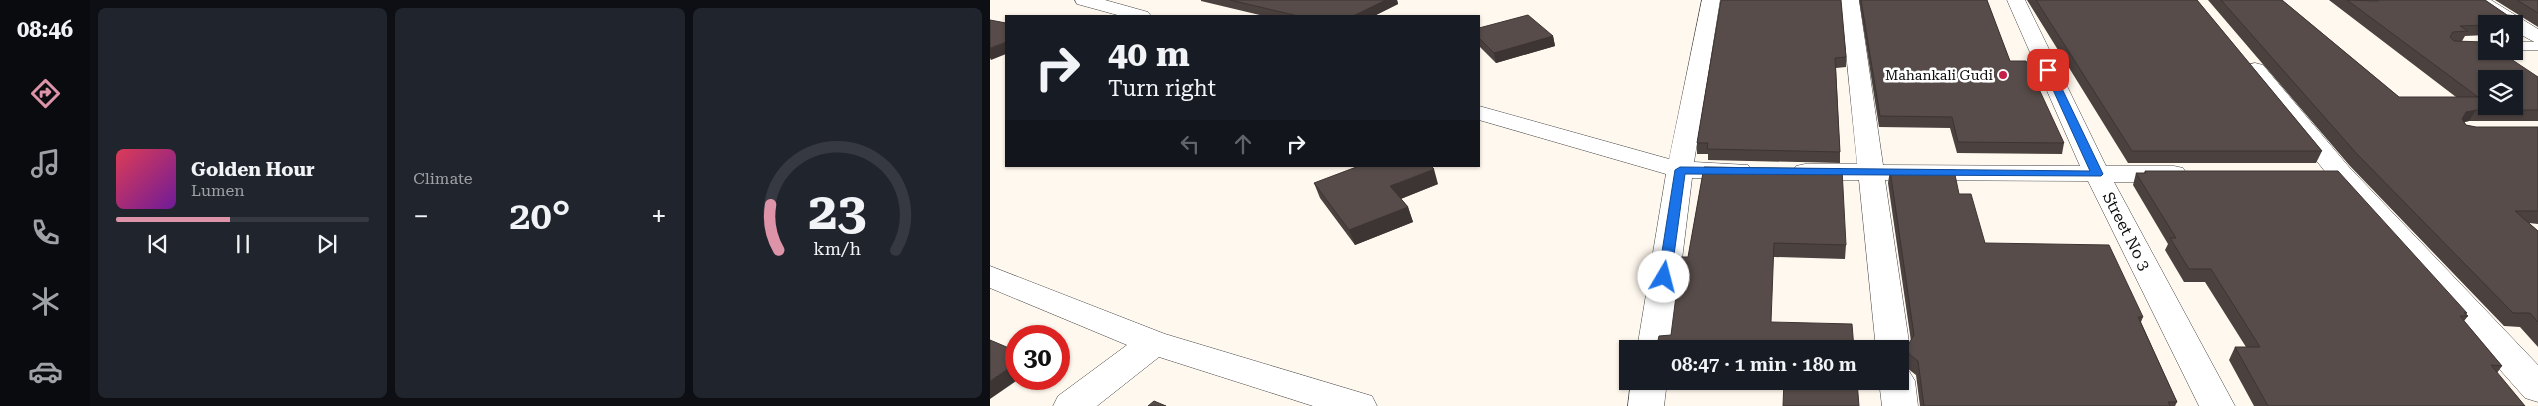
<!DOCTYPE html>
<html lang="en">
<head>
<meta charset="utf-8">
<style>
  body { margin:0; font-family:"Roboto Serif",serif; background:#20242c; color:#f1f3f6; height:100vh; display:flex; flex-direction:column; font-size:19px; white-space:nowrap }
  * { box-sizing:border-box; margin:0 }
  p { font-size:16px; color:#9ea1a6 }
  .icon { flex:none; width:28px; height:28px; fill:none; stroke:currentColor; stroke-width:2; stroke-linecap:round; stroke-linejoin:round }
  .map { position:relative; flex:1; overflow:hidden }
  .sheet { display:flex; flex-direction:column; gap:8px; padding:8px; background:#0d0f14; width:900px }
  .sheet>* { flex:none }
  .guide { position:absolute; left:15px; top:15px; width:475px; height:152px; border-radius:0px; box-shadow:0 1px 4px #0004; background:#171b24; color:#f1f3f6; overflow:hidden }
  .controls { position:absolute; left:1488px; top:15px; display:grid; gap:10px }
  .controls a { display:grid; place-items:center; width:45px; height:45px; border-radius:0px; background:#171b24; box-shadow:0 1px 4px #0004; font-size:25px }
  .speed { position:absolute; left:15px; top:325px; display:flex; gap:10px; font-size:25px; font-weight:700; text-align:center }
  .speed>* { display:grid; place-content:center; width:65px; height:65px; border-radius:50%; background:#171b24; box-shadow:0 1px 4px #0004; line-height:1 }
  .speed .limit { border:8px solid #d22; background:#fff; color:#111 }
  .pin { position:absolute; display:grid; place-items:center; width:42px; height:42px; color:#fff; margin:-21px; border-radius:10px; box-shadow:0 2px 8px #0006 }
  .me { position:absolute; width:55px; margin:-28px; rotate:8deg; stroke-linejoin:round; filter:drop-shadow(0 0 4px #0008) }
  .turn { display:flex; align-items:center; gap:18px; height:105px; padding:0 20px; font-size:22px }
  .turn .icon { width:65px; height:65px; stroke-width:2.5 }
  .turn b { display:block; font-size:35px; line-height:42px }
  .lanes { display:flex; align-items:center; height:48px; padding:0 20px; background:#0003; justify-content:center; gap:25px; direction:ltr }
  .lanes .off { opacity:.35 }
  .big { font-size:38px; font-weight:600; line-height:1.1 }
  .sheet .tile { flex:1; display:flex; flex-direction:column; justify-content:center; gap:8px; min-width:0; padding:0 18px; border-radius:8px; background:#20242c }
  .sheet .dial { align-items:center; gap:0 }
  .dial svg { height:130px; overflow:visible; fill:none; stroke:#363941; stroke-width:7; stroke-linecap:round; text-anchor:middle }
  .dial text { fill:#f1f3f6; stroke:none }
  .song { display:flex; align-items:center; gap:15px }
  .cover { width:60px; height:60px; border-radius:8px; background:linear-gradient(135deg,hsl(350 70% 55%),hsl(280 70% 35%)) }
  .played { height:5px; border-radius:2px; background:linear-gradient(90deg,#dd93a8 45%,#363941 45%) }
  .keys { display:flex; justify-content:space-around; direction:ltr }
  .heat { display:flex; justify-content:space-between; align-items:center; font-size:28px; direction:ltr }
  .sheet .tiles { flex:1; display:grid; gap:8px; grid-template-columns:repeat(3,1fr) }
  .trip { position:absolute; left:629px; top:340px; width:290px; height:50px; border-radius:0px; background:#171b24; box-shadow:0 1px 4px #0004; font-weight:600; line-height:50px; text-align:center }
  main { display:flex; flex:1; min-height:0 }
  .dock { display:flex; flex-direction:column; width:90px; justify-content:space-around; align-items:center; background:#090b0e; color:#9ea1a6 }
  .dock .icon { width:35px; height:35px }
  .dock .on { color:#dd93a8 }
  .dock b { font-size:22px; color:#f1f3f6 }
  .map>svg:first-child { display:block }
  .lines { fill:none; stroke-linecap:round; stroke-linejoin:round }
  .service-casing { stroke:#414141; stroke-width:1 }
  .minor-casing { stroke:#414141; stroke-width:1 }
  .service { fill:#fff; fill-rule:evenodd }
  .minor { fill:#fff; fill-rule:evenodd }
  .wall { fill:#4b413f }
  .shaded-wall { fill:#3d3533 }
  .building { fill:#574c49; stroke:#3d3533; fill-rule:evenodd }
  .route { fill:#1a73e8; stroke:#114b97 }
  .poi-dot { fill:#c51e48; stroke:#fff; stroke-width:2 }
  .labels { text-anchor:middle; stroke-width:5; stroke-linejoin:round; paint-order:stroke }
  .far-poi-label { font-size:14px; fill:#0e0e0e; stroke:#fff; text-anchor:end }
  .street-label { font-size:16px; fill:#0e0e0e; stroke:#fff }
</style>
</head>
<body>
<main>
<nav class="dock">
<b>08:46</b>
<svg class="icon on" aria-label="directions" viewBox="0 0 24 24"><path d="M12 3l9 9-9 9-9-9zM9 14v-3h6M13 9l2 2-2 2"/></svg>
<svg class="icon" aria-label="music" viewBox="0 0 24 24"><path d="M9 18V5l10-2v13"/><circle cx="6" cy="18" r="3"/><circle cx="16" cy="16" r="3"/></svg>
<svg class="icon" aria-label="phone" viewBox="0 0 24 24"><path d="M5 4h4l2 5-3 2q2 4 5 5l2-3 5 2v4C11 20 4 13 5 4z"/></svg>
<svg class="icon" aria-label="climate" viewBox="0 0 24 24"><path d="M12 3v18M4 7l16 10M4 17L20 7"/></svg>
<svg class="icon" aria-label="car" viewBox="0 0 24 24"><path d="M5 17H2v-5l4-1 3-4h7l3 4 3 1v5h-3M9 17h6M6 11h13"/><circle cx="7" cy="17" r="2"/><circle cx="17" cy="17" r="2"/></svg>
</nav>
<section class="sheet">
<div class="tiles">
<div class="tile">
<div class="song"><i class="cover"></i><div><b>Golden Hour</b><p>Lumen</p></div></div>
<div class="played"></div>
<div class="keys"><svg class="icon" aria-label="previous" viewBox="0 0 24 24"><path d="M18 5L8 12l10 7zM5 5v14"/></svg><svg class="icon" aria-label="pause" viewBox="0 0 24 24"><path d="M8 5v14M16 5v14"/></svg><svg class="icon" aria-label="next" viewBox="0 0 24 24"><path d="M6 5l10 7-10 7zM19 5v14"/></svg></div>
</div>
<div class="tile"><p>Climate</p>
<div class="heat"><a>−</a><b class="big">20°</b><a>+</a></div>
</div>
<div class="tile dial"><svg viewBox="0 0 100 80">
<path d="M14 69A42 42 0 1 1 86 69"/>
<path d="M14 69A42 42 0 0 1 9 41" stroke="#dd93a8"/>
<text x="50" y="56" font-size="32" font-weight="700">23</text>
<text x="50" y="72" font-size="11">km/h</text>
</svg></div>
</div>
</section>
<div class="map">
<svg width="1548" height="406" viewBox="0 0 1548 406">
  <rect width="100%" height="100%" fill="#fff8ee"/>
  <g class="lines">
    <!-- service casing -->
    <g class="service-casing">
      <path id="service" d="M1524 42H1548V50H1524Z"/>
    </g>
    <!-- minor casing -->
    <g class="minor-casing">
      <path id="minor" d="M85 0H115L158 12 161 16H131L87 4Z
        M712 0H730L704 162 758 165 762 171 758 177 749 179 702 178 681 349H647L676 174 489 120V106L679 159Z
        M851 0H869L893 165 1090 166 1017 0H1035L1116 166H1184L1193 168 1197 174 1193 180 1184 182H1124L1245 406H1209L1098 181 895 180 920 349 915 358 910 359V349H886L869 180H815L806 178 802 172 806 166 815 164H867Z
        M1479 0H1501L1548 29V44L1524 31V24H1512Z
        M1265 63 1273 65 1359 167 1548 365V402L1535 398 1341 179 1254 70 1257 65Z
        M0 266 175 334 382 396 387 406H323L169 357 107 406H63L68 396 137 345 0 288Z
        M910 368 919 371 925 381 928 406H892L889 381H910Z
        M641 381H677L674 406H638Z"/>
    </g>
    <!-- service -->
    <use href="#service" class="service"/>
    <!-- minor -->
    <use href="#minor" class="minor"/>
  </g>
  <!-- wall -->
  <path class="wall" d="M211 0H407L408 4 384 16H274L211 1Z
    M731 0 856 57V67L846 68 850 152V163L718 160V154H707V143Z
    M869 0H997L1020 61 1074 143 1072 154 967 153 960 128 889 127Z
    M1037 0H1207L1332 151 1326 163H1138Z
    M1218 0H1292L1409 97H1466L1339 0H1495L1517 15 1528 21 1532 24 1526 34H1524V24H1496V35L1475 36 1472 41 1548 77V121H1479L1474 122 1476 125 1486 127H1548V224L1539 223 1548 231V347L1530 327 1514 326 1360 166Z
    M1505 0H1548V27Z
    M489 28 563 36 565 46 506 63 489 46Z
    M714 167 856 245 855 259 784 257 681 335 698 257Z
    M900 170 969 194 995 243 1153 317 1151 322 1187 402 1185 406H930L926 375 917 368 916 359 918 345 921 341 898 183Z
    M1155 171 1477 313 1476 314 1478 316 1474 321 1512 366 1507 373 1535 406H1264L1239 360 1245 347H1256L1215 282H1194L1175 250 1178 244 1143 185 1146 173H1154Z
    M324 183 448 184 411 199 418 207 423 222 365 245 330 198Z
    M678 381H867L793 389 678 385Z"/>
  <!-- shaded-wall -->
  <path class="shaded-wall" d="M396 0H407L408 4 384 16H363Z
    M563 36 565 46 506 63 504 53Z
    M16 42V54L1 60 0 58V48Z
    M1486 110 1479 121 1470 123 1476 112Z
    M444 169 448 184 405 201 400 186Z
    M418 207 423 222 365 245 359 230Z
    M26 363V379H29L0 399V381Z"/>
  <!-- building -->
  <path class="building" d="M240 0H396L363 16H308Z
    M731 0H851L856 57 845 58 850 152 717 149 718 143H707Z
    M871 0H997L1020 61H1036L1074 143 968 142 962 117 890 116Z
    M1046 0H1207L1332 151H1142Z
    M1231 0H1292L1409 97H1488L1357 0 1388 1V0H1495L1517 15 1528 16V21L1532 24H1496V25L1470 26 1478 31 1463 32 1460 37 1464 41 1495 42 1496 43V51H1509L1548 77V110H1486L1476 112 1472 119 1476 125 1486 127H1548V211H1525L1548 231V322L1540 313H1523L1367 154ZM1496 79H1524V106H1496Z
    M1527 0H1548V13Z
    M538 15 563 36 504 53 489 38V28Z
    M0 20 16 23V42L0 48Z
    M369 166H441L444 169 400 186 418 207 359 230 324 183Z
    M714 167 852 169 856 245 784 243 781 322 862 324 864 349H666L669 336 681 335 691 257H698Z
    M900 170H964L969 194H981L995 243 1119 245 1153 317H1148L1187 402H1178L1180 406H934L928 361 919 354 918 345 924 335Z
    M1155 171H1348L1477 313H1474L1478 316H1470L1512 366 1501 365 1535 406H1278L1245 347H1270L1221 269H1199L1180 238H1186L1146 173H1156Z
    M0 340 26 351V363L0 381Z
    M794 381H867L869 406H793Z
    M164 401 176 406H158Z"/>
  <!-- route -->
  <path class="route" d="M1058 67 1063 70 1113 174 1111 176 695 174 681 277 674 282 668 277 685 170 690 167 1100 171 1054 70Z"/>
  <!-- markers -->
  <circle class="poi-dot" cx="1013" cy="75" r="5"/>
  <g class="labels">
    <!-- far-poi labels -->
    <g class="far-poi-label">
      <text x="1003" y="80">Mahankali Gudi</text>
    </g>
    <!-- street labels -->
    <g class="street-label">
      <text transform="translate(1137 231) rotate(63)" y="6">Street No 3</text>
    </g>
  </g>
</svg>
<div class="controls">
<a><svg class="icon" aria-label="sound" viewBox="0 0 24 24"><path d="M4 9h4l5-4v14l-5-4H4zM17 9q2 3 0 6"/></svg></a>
<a><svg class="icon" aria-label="layers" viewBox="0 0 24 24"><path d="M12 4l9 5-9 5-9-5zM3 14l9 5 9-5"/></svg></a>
</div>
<div class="speed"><div class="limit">30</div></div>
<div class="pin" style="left:1058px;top:70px;background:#d93025"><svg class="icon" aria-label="arrive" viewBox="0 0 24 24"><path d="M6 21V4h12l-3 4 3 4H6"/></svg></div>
<svg class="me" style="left:674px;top:277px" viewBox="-20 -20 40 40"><circle r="19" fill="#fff"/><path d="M0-13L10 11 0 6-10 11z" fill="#1a73e8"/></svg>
<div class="trip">08:47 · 1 min · 180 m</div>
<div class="guide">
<div class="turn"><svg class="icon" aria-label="right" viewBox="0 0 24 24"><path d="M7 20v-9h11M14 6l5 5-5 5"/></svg><div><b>40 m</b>Turn right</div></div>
<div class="lanes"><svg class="icon off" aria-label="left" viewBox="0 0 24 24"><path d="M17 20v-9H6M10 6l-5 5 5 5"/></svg><svg class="icon off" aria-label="ahead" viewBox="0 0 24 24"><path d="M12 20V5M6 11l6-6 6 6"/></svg><svg class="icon" aria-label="right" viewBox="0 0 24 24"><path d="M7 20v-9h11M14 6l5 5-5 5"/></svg></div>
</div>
</div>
</main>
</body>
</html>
